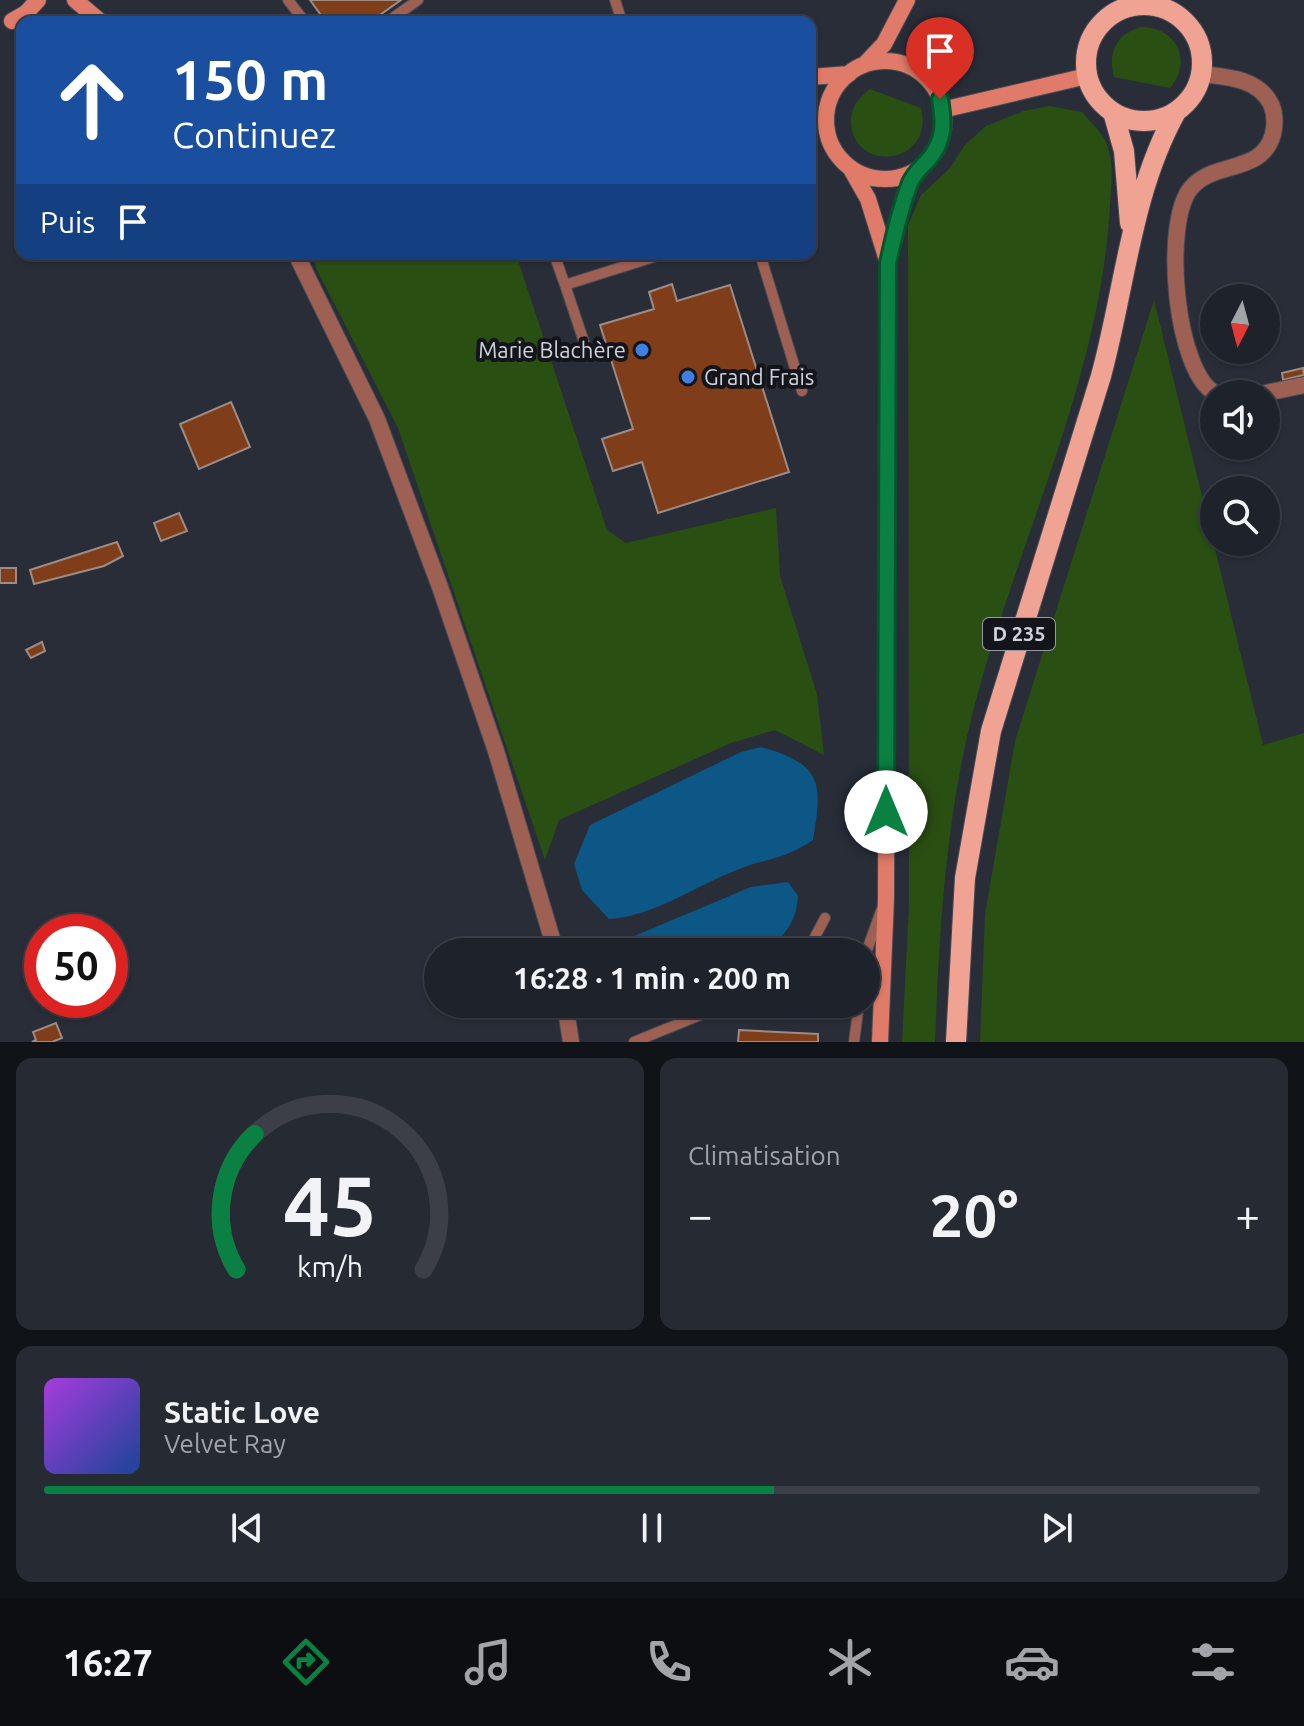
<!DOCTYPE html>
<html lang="fr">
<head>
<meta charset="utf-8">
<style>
  body { margin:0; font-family:Ubuntu,sans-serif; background:#262a32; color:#f1f3f6; height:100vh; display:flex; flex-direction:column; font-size:30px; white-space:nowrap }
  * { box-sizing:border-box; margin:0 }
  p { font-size:26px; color:#a1a4a8 }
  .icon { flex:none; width:44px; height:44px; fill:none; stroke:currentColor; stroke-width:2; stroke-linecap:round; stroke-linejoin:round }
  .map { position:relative; height:1042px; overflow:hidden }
  .side { display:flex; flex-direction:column; gap:16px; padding:16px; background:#101317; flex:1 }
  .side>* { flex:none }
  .top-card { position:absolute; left:16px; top:16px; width:800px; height:244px; border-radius:16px; box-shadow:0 2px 6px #0004,0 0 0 2px #3c3f47; background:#1a4fa0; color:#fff; overflow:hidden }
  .needle { width:52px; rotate:186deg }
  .tools { position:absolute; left:1200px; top:284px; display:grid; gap:16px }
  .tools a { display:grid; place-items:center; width:80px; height:80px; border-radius:50%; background:#1e222a; box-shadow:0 2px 6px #0004,0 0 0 2px #3c3f47; font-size:40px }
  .speed { position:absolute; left:24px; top:914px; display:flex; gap:16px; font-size:40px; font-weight:700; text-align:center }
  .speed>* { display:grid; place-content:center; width:104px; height:104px; border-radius:50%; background:#1e222a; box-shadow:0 2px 6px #0004,0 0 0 2px #3c3f47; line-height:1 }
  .speed .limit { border:12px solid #d22; background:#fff; color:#111 }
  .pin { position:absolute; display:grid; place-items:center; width:68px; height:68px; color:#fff; margin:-82px -34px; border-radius:50% 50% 50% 0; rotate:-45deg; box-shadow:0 0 8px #0007 }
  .pin .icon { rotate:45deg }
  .me { position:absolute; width:88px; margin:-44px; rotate:0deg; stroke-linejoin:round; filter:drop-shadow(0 0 6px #0008) }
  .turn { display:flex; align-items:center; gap:28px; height:168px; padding:0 24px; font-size:36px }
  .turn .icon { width:104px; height:104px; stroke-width:2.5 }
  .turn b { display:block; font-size:56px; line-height:68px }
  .then { display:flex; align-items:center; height:76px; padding:0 24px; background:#0003; gap:16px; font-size:30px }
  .big { font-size:60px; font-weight:700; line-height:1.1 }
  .side .widget { flex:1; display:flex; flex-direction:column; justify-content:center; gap:12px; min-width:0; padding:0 28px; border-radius:16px; background:#262a32 }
  .side .dial { align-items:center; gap:0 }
  .dial svg { height:208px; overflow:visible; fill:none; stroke:#3c3f47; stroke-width:7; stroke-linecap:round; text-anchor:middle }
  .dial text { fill:#f1f3f6; stroke:none }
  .song { display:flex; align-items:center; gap:24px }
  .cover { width:96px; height:96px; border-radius:12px; background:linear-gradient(135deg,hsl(280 70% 55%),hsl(220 70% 35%)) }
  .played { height:8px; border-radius:4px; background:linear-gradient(90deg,#0b8043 60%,#3c3f47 60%) }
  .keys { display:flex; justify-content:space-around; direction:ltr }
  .heat { display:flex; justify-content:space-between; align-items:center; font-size:44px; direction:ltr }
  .side .tiles { flex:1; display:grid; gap:16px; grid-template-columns:1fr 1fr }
  .widget:last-child { grid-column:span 2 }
  .trip { position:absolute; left:424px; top:938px; width:456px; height:80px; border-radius:40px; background:#1e222a; box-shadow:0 2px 6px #0004,0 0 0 2px #3c3f47; font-weight:700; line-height:80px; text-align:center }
  .menu { display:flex; height:128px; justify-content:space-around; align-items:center; background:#0c0e11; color:#a1a4a8 }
  .menu .icon { width:56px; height:56px }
  .menu .current { color:#0b8043 }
  .menu b { font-size:36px; color:#f1f3f6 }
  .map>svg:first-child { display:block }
  .green { fill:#2a4f13 }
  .water { fill:#0c5786 }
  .building { fill:#7f3d1a; stroke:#9c8c85; stroke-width:2 }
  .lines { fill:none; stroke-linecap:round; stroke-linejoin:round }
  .lane-casing { stroke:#464b55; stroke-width:12 }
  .street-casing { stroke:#464b55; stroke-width:18 }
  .secondary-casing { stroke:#464b55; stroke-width:18 }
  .primary-casing { stroke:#464b55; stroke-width:22 }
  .lane { stroke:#9f6054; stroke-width:10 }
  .street { stroke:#9f6054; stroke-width:16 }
  .secondary { stroke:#df7b68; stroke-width:16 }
  .primary { stroke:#f1a393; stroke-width:20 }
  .route-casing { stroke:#07532c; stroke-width:20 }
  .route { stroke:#0b8043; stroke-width:14 }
  .shop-dot { fill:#3f7fe0; stroke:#13151a; stroke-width:3 }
  .labels { text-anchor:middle; stroke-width:8; stroke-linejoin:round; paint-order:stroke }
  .shield { fill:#13151a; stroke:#9799a0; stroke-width:2 }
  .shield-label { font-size:20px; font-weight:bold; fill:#cfd2da }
  .poi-label { font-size:22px; fill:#cfd2da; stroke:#13151a; text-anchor:end }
</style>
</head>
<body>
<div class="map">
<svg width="1304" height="1042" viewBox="0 0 1304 1042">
  <rect width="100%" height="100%" fill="#282d38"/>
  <!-- green -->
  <path class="green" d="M1142 27C1177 28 1193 61 1170 88L1114 77C1107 53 1117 33 1142 27Z
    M870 89 921 108C935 167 851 173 851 121 851 107 859 97 870 89Z
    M1049 106 1082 112C1089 121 1100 130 1105 140 1115 160 1111 185 1110 206 1100 386 1012 551 970 724 945 828 939 936 935 1042H902L909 905 908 225 921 195 950 168 964 146 986 126 1024 111Z
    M312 254H516L607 530 626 543 776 508 780 576 817 694 824 755 775 730 731 743 559 820 545 860 398 428 317 270Z
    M1154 300 1263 745 1304 733V1042H980L985 914 1015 741Z"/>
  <!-- water -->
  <path class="water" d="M761 747C822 764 823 782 813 840 786 859 767 858 737 870 695 886 655 916 609 919L582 890 574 864 590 825 741 752Z
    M788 882 798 896C796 924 784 938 760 952H610L627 939 751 887Z"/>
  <!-- building -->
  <path class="building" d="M310 0H401L370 22H326Z
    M672 284 677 301 730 285 789 472 658 513 642 462 613 471 602 439 633 429 600 325 654 309 649 292Z
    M1303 368 1304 375 1283 380 1282 373Z
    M231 402 250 447 199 469 180 424Z
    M179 513 187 531 161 541 154 523Z
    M117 542 123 556 104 566 34 584 30 570Z
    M0 568H16V583H0Z
    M42 642 45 651 31 658 26 650Z
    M56 1023 62 1038 52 1042H32L36 1040 33 1032Z
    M739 1030 818 1034V1042H738Z"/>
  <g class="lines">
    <!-- lane casing -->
    <g class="lane-casing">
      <path id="lane" d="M288 0 305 22
        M615 0 622 22
        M387 22 418 0
        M554 254 565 285 663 254
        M760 254 802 391
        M565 285 586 348
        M807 952 825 918
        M866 953 881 911
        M634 1042 727 1004
        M854 1042 859 1004"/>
    </g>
    <!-- street casing -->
    <g class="street-casing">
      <path id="street" d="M1201 74C1227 77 1258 78 1271 104 1275 113 1275 125 1273 134 1262 175 1214 160 1191 188 1162 222 1175 376 1217 394
        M296 254 377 419 440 587 496 751 556 952
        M1261 394 1304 385
        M565 1004 571 1042"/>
    </g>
    <!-- secondary casing -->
    <g class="secondary-casing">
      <path id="secondary" d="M75 0 101 22
        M12 21 26 13 38 0
        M826 120a59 59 0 1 1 118 0a59 59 0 1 1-118 0Z
        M864 65 884 44 907 0
        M810 77 849 74
        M942 110 1087 76
        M851 169 868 199 887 260
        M880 1042 886 898 888 263 904 197 916 171"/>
    </g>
    <!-- primary casing -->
    <g class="primary-casing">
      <path id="primary" d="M1086 63a58 58 0 1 1 116 0a58 58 0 1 1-116 0Z
        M1113 112 1124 151 1130 223
        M956 1042 965 878 991 731 1101 376C1125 288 1131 193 1176 112"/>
    </g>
    <!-- lane -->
    <use href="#lane" class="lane"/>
    <!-- street -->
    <use href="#street" class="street"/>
    <!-- secondary -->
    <use href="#secondary" class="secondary"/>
    <!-- primary -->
    <use href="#primary" class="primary"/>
  </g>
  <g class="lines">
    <!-- route casing -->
    <g class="route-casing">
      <path id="route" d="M886 812 888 263C894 236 900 209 910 183 915 172 921 168 929 159 945 140 944 122 940 99"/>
    </g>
    <!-- route -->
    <use href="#route" class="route"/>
  </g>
  <!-- markers -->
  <g class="shop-dot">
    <circle cx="642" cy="350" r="8"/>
    <circle cx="688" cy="377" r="8"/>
  </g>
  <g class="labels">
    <!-- shield labels -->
    <rect class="shield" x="983" y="618" width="72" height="32" rx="6"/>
    <g class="shield-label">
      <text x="1019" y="641">D 235</text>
    </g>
    <!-- poi labels -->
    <g class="poi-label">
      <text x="626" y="358">Marie Blachère</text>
      <text x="704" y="385" text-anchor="start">Grand Frais</text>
    </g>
  </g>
</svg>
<div class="tools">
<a><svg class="needle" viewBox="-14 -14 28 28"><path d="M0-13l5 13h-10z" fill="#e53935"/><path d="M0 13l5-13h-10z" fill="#a1a4a8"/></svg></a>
<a><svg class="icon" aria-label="sound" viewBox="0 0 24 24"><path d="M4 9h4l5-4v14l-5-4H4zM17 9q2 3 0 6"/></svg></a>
<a><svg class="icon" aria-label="search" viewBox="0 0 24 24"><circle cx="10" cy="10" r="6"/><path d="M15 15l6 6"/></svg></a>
</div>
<div class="speed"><div class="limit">50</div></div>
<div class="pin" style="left:940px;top:99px;background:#d93025"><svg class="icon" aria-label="arrive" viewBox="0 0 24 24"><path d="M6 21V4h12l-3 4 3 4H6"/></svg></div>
<svg class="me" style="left:886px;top:812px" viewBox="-20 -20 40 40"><circle r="19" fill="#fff"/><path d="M0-13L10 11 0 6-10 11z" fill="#0b8043"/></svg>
<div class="trip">16:28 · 1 min · 200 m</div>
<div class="top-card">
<div class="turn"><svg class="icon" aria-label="ahead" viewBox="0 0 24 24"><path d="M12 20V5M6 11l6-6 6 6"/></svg><div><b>150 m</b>Continuez</div></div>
<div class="then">Puis<svg class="icon" aria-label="arrive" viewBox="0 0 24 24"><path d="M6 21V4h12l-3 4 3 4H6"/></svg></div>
</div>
</div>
<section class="side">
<div class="tiles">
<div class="widget dial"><svg viewBox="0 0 100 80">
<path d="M14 69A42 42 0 1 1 86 69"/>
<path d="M14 69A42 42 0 0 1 21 17" stroke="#0b8043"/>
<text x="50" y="56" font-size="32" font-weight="700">45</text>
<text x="50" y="72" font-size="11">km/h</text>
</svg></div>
<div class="widget"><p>Climatisation</p>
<div class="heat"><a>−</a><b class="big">20°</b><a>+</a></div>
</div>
<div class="widget">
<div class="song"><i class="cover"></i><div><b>Static Love</b><p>Velvet Ray</p></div></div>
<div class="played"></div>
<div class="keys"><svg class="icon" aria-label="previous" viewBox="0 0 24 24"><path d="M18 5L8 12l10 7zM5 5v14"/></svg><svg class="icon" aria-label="pause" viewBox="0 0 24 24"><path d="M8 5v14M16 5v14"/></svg><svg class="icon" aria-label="next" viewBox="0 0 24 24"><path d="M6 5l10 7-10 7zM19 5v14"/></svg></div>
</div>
</div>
</section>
<nav class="menu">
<b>16:27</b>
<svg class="icon current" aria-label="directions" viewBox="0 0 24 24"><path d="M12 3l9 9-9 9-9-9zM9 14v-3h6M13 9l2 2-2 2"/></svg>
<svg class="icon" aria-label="music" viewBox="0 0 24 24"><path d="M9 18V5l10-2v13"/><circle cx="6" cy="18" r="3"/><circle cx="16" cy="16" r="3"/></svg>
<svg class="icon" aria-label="phone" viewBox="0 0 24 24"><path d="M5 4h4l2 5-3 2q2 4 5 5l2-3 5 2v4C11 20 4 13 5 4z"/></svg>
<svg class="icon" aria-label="climate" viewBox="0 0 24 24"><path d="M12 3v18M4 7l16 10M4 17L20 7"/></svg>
<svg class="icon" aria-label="car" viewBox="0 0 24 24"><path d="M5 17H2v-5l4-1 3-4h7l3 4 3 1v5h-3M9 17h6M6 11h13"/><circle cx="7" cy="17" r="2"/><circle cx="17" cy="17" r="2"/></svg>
<svg class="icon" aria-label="filters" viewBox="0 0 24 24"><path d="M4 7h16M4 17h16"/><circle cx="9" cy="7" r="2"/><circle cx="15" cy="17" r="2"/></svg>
</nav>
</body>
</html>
